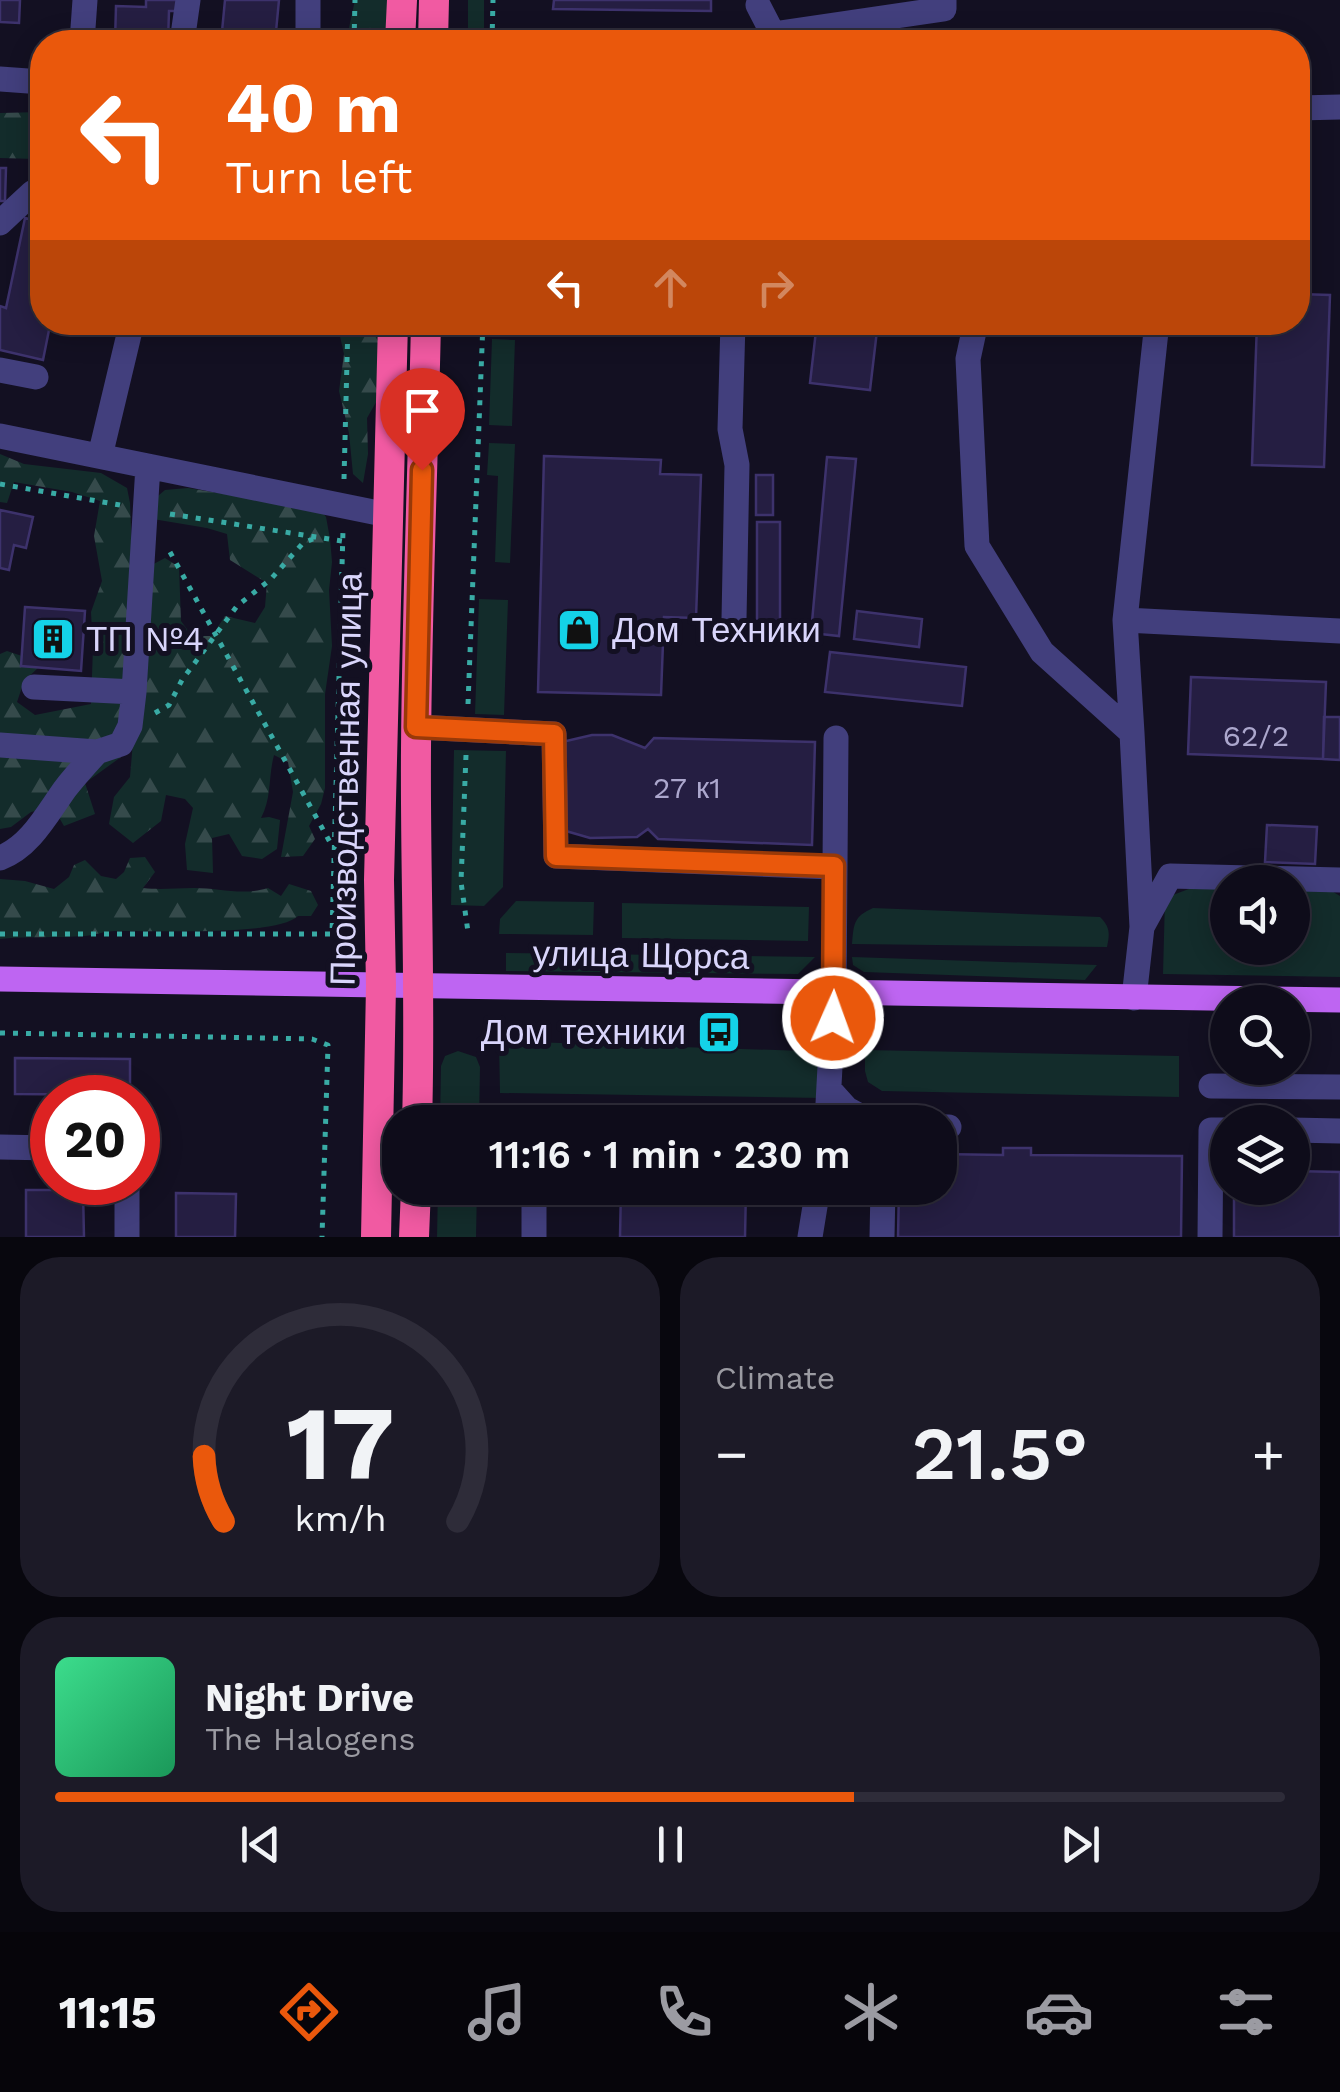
<!DOCTYPE html>
<html lang="en">
<head>
<meta charset="utf-8">
<style>
  body { margin:0; font-family:"Work Sans",sans-serif; background:#1c1a27; color:#f1f3f6; height:100vh; display:flex; flex-direction:column; font-size:38px; white-space:nowrap }
  * { box-sizing:border-box; margin:0 }
  p { font-size:32px; color:#9b9ba2 }
  .icon { flex:none; width:55px; height:55px; fill:none; stroke:currentColor; stroke-width:2; stroke-linecap:round; stroke-linejoin:round }
  .map { position:relative; height:1237px; overflow:hidden }
  .drawer { display:flex; flex-direction:column; gap:20px; padding:20px; background:#08070e; flex:1 }
  .drawer>* { flex:none }
  .hud { position:absolute; left:30px; top:30px; width:1280px; height:305px; border-radius:40px; box-shadow:0 5px 25px #0003,0 0 0 2px #2e2c39; background:#ea580c; color:#fff; overflow:hidden }
  .fabs { position:absolute; left:1210px; top:865px; display:grid; gap:20px }
  .fabs a { display:grid; place-items:center; width:100px; height:100px; border-radius:50%; background:#0e0c1a; box-shadow:0 5px 25px #0003,0 0 0 2px #2e2c39; font-size:50px }
  .speed { position:absolute; left:30px; top:1075px; display:flex; gap:20px; font-size:50px; font-weight:700; text-align:center }
  .speed>* { display:grid; place-content:center; width:130px; height:130px; border-radius:50%; background:#0e0c1a; box-shadow:0 5px 25px #0003,0 0 0 2px #2e2c39; line-height:1 }
  .speed .limit { border:15px solid #d22; background:#fff; color:#111 }
  .pin { position:absolute; display:grid; place-items:center; width:85px; height:85px; color:#fff; margin:-102px -42px; border-radius:50% 50% 50% 0; rotate:-45deg; box-shadow:0 0 10px #0007 }
  .pin .icon { rotate:45deg }
  .me { position:absolute; width:110px; margin:-55px; rotate:2deg; stroke-linejoin:round; filter:drop-shadow(0 0 8px #0008) }
  .turn { display:flex; align-items:center; gap:35px; height:210px; padding:0 30px; font-size:45px }
  .turn .icon { width:130px; height:130px; stroke-width:2.5 }
  .turn b { display:block; font-size:70px; line-height:85px }
  .lanes { display:flex; align-items:center; height:95px; padding:0 30px; background:#0003; justify-content:center; gap:50px; direction:ltr }
  .lanes .off { opacity:.35 }
  .big { font-size:75px; font-weight:600; line-height:1.1 }
  .drawer .widget { flex:1; display:flex; flex-direction:column; justify-content:center; gap:15px; min-width:0; padding:0 35px; border-radius:40px; background:#1c1a27 }
  .drawer .dial { align-items:center; gap:0 }
  .dial svg { height:260px; overflow:visible; fill:none; stroke:#2e2c39; stroke-width:7; stroke-linecap:round; text-anchor:middle }
  .dial text { fill:#f1f3f6; stroke:none }
  .song { display:flex; align-items:center; gap:30px }
  .cover { width:120px; height:120px; border-radius:15px; background:linear-gradient(135deg,hsl(150 70% 55%),hsl(150 70% 35%)) }
  .played { height:10px; border-radius:5px; background:linear-gradient(90deg,#ea580c 65%,#2e2c39 65%) }
  .keys { display:flex; justify-content:space-around; direction:ltr }
  .heat { display:flex; justify-content:space-between; align-items:center; font-size:55px; direction:ltr }
  .drawer .tiles { flex:1; display:grid; gap:20px; grid-template-columns:1fr 1fr }
  .widget:last-child { grid-column:span 2 }
  .trip { position:absolute; left:382px; top:1105px; width:575px; height:100px; border-radius:40px; background:#0e0c1a; box-shadow:0 5px 25px #0003,0 0 0 2px #2e2c39; font-weight:600; line-height:100px; text-align:center }
  .dock { display:flex; height:160px; justify-content:space-around; align-items:center; background:#06050a; color:#9b9ba2 }
  .dock .icon { width:70px; height:70px }
  .dock .selected { color:#ea580c }
  .dock b { font-size:45px; color:#f1f3f6 }
  .map>svg:first-child { display:block }
  .green { fill:#132c2b }
  .forest { fill:url(#forest-firs) }
  .building { fill:#251e42; stroke:#3d326c; stroke-width:2.5 }
  .lines { fill:none; stroke-linecap:round; stroke-linejoin:round }
  .path { stroke:#39aba5; stroke-width:5; stroke-dasharray:5 8; stroke-linecap:butt }
  .minor { stroke:#423f7d; stroke-width:25 }
  .major { stroke:#be65f2; stroke-width:25 }
  .highway { stroke:#f15aa2; stroke-width:30 }
  .route-casing { stroke:#983908; stroke-width:25 }
  .route { stroke:#ea580c; stroke-width:18 }
  .labels { text-anchor:middle; stroke-width:10; stroke-linejoin:round; paint-order:stroke }
  .number-label { font-size:30px; fill:#aca7cd }
  .poi-label { font-size:35px; fill:#d9d5fb; stroke:#131022; text-anchor:start }
  .street-label { font-size:35px; fill:#d9d5fb; stroke:#131022 }
</style>
</head>
<body>
<div class="map">
<svg width="1340" height="1237" viewBox="0 0 1340 1237">
  <defs>
    <pattern id="forest-firs" width="22" height="20" patternUnits="userSpaceOnUse" patternTransform="scale(2.5)"><rect width="22" height="20" fill="#132c2b"/><path d="M5 1l3.5 6h-7zM16 11l3.5 6h-7z" fill="#354a4b"/></pattern>
  </defs>
  <rect width="100%" height="100%" fill="#131022"/>
  <!-- green -->
  <path class="green" d="M468 0H484V42H468Z
    M492 339 515 340 512 426 489 425Z
    M489 443 515 444 510 563 495 562 498 476 487 475Z
    M479 599 508 600 504 715 475 714Z
    M454 750 506 751 503 887 484 906 451 905Z
    M1207 882 1227 883 1228 948H1292L1293 885 1325 887 1340 896V977L1163 974 1165 898Z
    M516 901 594 902 593 935 499 934 500 919Z
    M622 903 809 907 808 941 622 938Z
    M873 908 1100 917C1110 927 1110 933 1107 947L852 944C854 924 853 917 873 908Z
    M506 953 815 957 798 974 506 971Z
    M852 957 1097 965 1085 980 864 972 853 965Z
    M499 1041 805 1051 815 1056 823 1065 821 1098 500 1093Z
    M865 1050 1179 1056V1097L882 1091 868 1082 865 1071Z
    M458 1051 476 1057 480 1067 479 1122H440L441 1066 445 1056Z
    M438 1188H477L476 1237H437Z"/>
  <!-- forest -->
  <path class="forest" d="M355 0H392L396 42H357L349 28Z
    M42 112V157L37 159 0 158V113Z
    M337 323H384L379 397 367 418 368 454 363 483 353 474 349 433 339 391 344 354Z
    M0 454 24 464 101 473 127 488 130 503 132 550 121 757 85 783 95 814 64 826 53 807 31 812 11 827 0 829V654L7 651 28 658 39 667 24 681 17 702 35 715 91 704 93 648 91 612 102 581 94 536 100 501 72 492 14 482 7 503 0 502Z
    M188 488 321 510 326 517 330 539 332 562 329 590 332 646 325 694V788L321 804 309 826 315 839 303 856 281 857 293 792 288 762 274 755C268 777 272 797 261 818L269 817 280 820 277 849 262 859 242 856 229 834 212 838 213 873 187 870 185 844 193 808 185 799 166 795 161 821 133 843 109 824 114 797 130 777 148 567 165 558 179 567 181 621 192 636H212L225 616 255 623 265 607 267 583 230 560 227 534 207 528 153 519 151 502 165 490Z
    M145 857 155 872 143 888C161 890 176 888 194 888 219 888 243 896 268 888L281 896 289 884 311 891 318 905 311 916H298C276 937 150 930 115 931 105 931 95 935 85 936 57 938 28 936 0 939V879L25 881 54 889 69 877 74 865 85 860 101 876 116 879 124 872 130 858Z"/>
  <!-- building -->
  <path class="building" d="M0 0H20L19 23 0 22Z
    M146 0H178V11H169L168 42H115L116 6 146 7Z
    M225 0H279L275 42H221Z
    M554 0H711V11L553 9Z
    M544 30 692 33V42H544Z
    M0 168H6L5 201H0Z
    M25 218 42 222V322H73L50 325 43 360 0 350V306L6 308Z
    M1298 294 1330 295 1324 467 1252 465 1257 322H1298Z
    M817 322H878L870 390 810 383Z
    M544 456 661 460 660 474 701 475 696 618 664 617 661 695 538 692Z
    M827 457 856 459 839 636 811 633Z
    M756 475H773V515H756Z
    M0 510 33 517 26 548 14 545 9 570 0 568Z
    M757 522H780V626H757Z
    M25 607 85 611 81 671 21 666Z
    M857 611 922 619 919 647 854 639Z
    M830 652 966 667 962 706 825 692Z
    M1191 677 1326 682 1323 759 1188 754Z
    M1324 717H1340V760L1323 759Z
    M592 735H612L645 748 654 738 815 742 812 845 658 839 648 829 637 837 590 838 559 829 562 742Z
    M1267 825 1317 827 1315 864 1265 862Z
    M15 1058 130 1059V1095L15 1094Z
    M1003 1148H1031V1155L1182 1156 1181 1237H898L899 1188H940V1154L1003 1155Z
    M1292 1171 1340 1172V1237H1234V1188H1292Z
    M621 1188H746L745 1237H620Z
    M26 1190H83L84 1237H26Z
    M176 1193 236 1194 235 1237H176Z"/>
  <g class="lines">
    <!-- path -->
    <path class="path" d="M354 42 355 0
      M492 42 493 0
      M344 479 348 322
      M0 484 120 505
      M170 514 342 541
      M170 552 331 844
      M468 704 483 322
      M155 713 169 705 182 680 237 606 271 579 303 543 313 539
      M466 755 461 882 468 932
      M0 934H332L343 530
      M0 1033 312 1039 328 1045 322 1237"/>
    <!-- minor -->
    <path class="minor" d="M758 5 773 34
      M82 42 85 0
      M182 42 188 0
      M308 42V0
      M775 42 773 34 944 9V0
      M0 79 42 82
      M1298 108 1340 107
      M0 223 32 193 42 195
      M733 322 730 429 737 465 734 619
      M976 322 968 359 977 546 1042 652 1132 733 1142 927 1134 998
      M0 370 36 377
      M0 436 388 515
      M100 456 132 322
      M1125 620 1157 322
      M34 687 134 692
      M417 727 554 734 556 856 834 867
      M1132 733 1125 620 1340 631
      M0 745 97 752 121 744 130 726 134 692 148 466
      M0 858C30 847 47 814 65 789 75 776 86 764 97 752
      M1142 927 1170 876 1340 880
      M1211 1086 1340 1087
      M829 1089 847 1109 871 1122
      M827 1122 834 993 836 738
      M940 1127H949
      M1292 1130 1340 1131
      M0 1147 52 1148
      M127 1182V1237
      M534 1237V1201L538 1188
      M810 1237 818 1188
      M882 1237 883 1188
      M1210 1237 1211 1130H1228"/>
    <!-- major -->
    <path class="major" d="M0 979 1340 1000"/>
    <!-- highway -->
    <path class="highway" d="M400 42 402 0
      M433 42 434 0
      M417 1122C421 998 415 874 416 749 417 607 423 465 426 322
      M376 1237 381 986 379 880 393 322
      M414 1237 416 1188"/>
  </g>
  <g class="lines">
    <!-- route casing -->
    <g class="route-casing">
      <path id="route" d="M422 470 416 727 554 734 556 856 834 866 833 1018"/>
    </g>
    <!-- route -->
    <use href="#route" class="route"/>
  </g>
  <!-- icons -->
  <defs>
    <g id="shop-square" transform="scale(2.25)"><rect x="-9" y="-9" width="18" height="18" rx="4" fill="#14d2e8" stroke="#131022"/><path d="M-5-2.5h2.3a2.7 3.5 0 0 1 5.4 0H5L5.5 6h-11ZM-1.5-2.5h3a1.5 2.3 0 0 0-3 0Z" fill="#111"/></g>
    <g id="building-square" transform="scale(2.25)"><rect x="-9" y="-9" width="18" height="18" rx="4" fill="#14d2e8" stroke="#131022"/><path d="M-4-6H4V6H1V3H-1V6H-4ZM-2.5-4.3h1.7v1.8h-1.7ZM.8-4.3h1.7v1.8H.8ZM-2.5-1h1.7V.8h-1.7ZM.8-1h1.7V.8H.8Z" fill="#111"/></g>
    <g id="bus-square" transform="scale(2.25)"><rect x="-9" y="-9" width="18" height="18" rx="4" fill="#14d2e8" stroke="#131022"/><path d="M-5-6H5V4H4V6H2V4H-2V6H-4V4H-5ZM-3.5-4V0h7V-4ZM-3.5 1.2v1.5H-2V1.2ZM2 1.2v1.5H3.5V1.2Z" fill="#111"/></g>
  </defs>
  <g fill-rule="evenodd">
    <use href="#shop-square" x="579" y="630"/>
    <use href="#building-square" x="53" y="639"/>
    <use href="#bus-square" x="719" y="1032"/>
  </g>
  <g class="labels">
    <!-- number labels -->
    <g class="number-label">
      <text x="1256" y="746">62/2</text>
      <text x="687" y="798">27 к1</text>
    </g>
    <!-- poi labels -->
    <g class="poi-label">
      <text x="612" y="642">Дом Техники</text>
      <text x="86" y="651">ТП №4</text>
      <text x="686" y="1044" text-anchor="end">Дом техники</text>
    </g>
    <!-- street labels -->
    <g class="street-label">
      <text transform="translate(346 779) rotate(-89)" y="12">Производственная улица</text>
      <text transform="translate(641 955) rotate(1)" y="12">улица Щорса</text>
    </g>
  </g>
</svg>
<div class="fabs">
<a><svg class="icon" aria-label="sound" viewBox="0 0 24 24"><path d="M4 9h4l5-4v14l-5-4H4zM17 9q2 3 0 6"/></svg></a>
<a><svg class="icon" aria-label="search" viewBox="0 0 24 24"><circle cx="10" cy="10" r="6"/><path d="M15 15l6 6"/></svg></a>
<a><svg class="icon" aria-label="layers" viewBox="0 0 24 24"><path d="M12 4l9 5-9 5-9-5zM3 14l9 5 9-5"/></svg></a>
</div>
<div class="speed"><div class="limit">20</div></div>
<div class="pin" style="left:422px;top:470px;background:#d93025"><svg class="icon" aria-label="arrive" viewBox="0 0 24 24"><path d="M6 21V4h12l-3 4 3 4H6"/></svg></div>
<svg class="me" style="left:833px;top:1018px" viewBox="-20 -20 40 40"><circle r="17" fill="#ea580c" stroke="#fff" stroke-width="3"/><path d="M0-11L8 9 0 5-8 9z" fill="#fff"/></svg>
<div class="trip">11:16 · 1 min · 230 m</div>
<div class="hud">
<div class="turn"><svg class="icon" aria-label="left" viewBox="0 0 24 24"><path d="M17 20v-9H6M10 6l-5 5 5 5"/></svg><div><b>40 m</b>Turn left</div></div>
<div class="lanes"><svg class="icon" aria-label="left" viewBox="0 0 24 24"><path d="M17 20v-9H6M10 6l-5 5 5 5"/></svg><svg class="icon off" aria-label="ahead" viewBox="0 0 24 24"><path d="M12 20V5M6 11l6-6 6 6"/></svg><svg class="icon off" aria-label="right" viewBox="0 0 24 24"><path d="M7 20v-9h11M14 6l5 5-5 5"/></svg></div>
</div>
</div>
<section class="drawer">
<div class="tiles">
<div class="widget dial"><svg viewBox="0 0 100 80">
<path d="M14 69A42 42 0 1 1 86 69"/>
<path d="M14 69A42 42 0 0 1 8 49" stroke="#ea580c"/>
<text x="50" y="56" font-size="32" font-weight="700">17</text>
<text x="50" y="72" font-size="11">km/h</text>
</svg></div>
<div class="widget"><p>Climate</p>
<div class="heat"><a>−</a><b class="big">21.5°</b><a>+</a></div>
</div>
<div class="widget">
<div class="song"><i class="cover"></i><div><b>Night Drive</b><p>The Halogens</p></div></div>
<div class="played"></div>
<div class="keys"><svg class="icon" aria-label="previous" viewBox="0 0 24 24"><path d="M18 5L8 12l10 7zM5 5v14"/></svg><svg class="icon" aria-label="pause" viewBox="0 0 24 24"><path d="M8 5v14M16 5v14"/></svg><svg class="icon" aria-label="next" viewBox="0 0 24 24"><path d="M6 5l10 7-10 7zM19 5v14"/></svg></div>
</div>
</div>
</section>
<nav class="dock">
<b>11:15</b>
<svg class="icon selected" aria-label="directions" viewBox="0 0 24 24"><path d="M12 3l9 9-9 9-9-9zM9 14v-3h6M13 9l2 2-2 2"/></svg>
<svg class="icon" aria-label="music" viewBox="0 0 24 24"><path d="M9 18V5l10-2v13"/><circle cx="6" cy="18" r="3"/><circle cx="16" cy="16" r="3"/></svg>
<svg class="icon" aria-label="phone" viewBox="0 0 24 24"><path d="M5 4h4l2 5-3 2q2 4 5 5l2-3 5 2v4C11 20 4 13 5 4z"/></svg>
<svg class="icon" aria-label="climate" viewBox="0 0 24 24"><path d="M12 3v18M4 7l16 10M4 17L20 7"/></svg>
<svg class="icon" aria-label="car" viewBox="0 0 24 24"><path d="M5 17H2v-5l4-1 3-4h7l3 4 3 1v5h-3M9 17h6M6 11h13"/><circle cx="7" cy="17" r="2"/><circle cx="17" cy="17" r="2"/></svg>
<svg class="icon" aria-label="filters" viewBox="0 0 24 24"><path d="M4 7h16M4 17h16"/><circle cx="9" cy="7" r="2"/><circle cx="15" cy="17" r="2"/></svg>
</nav>
</body>
</html>
